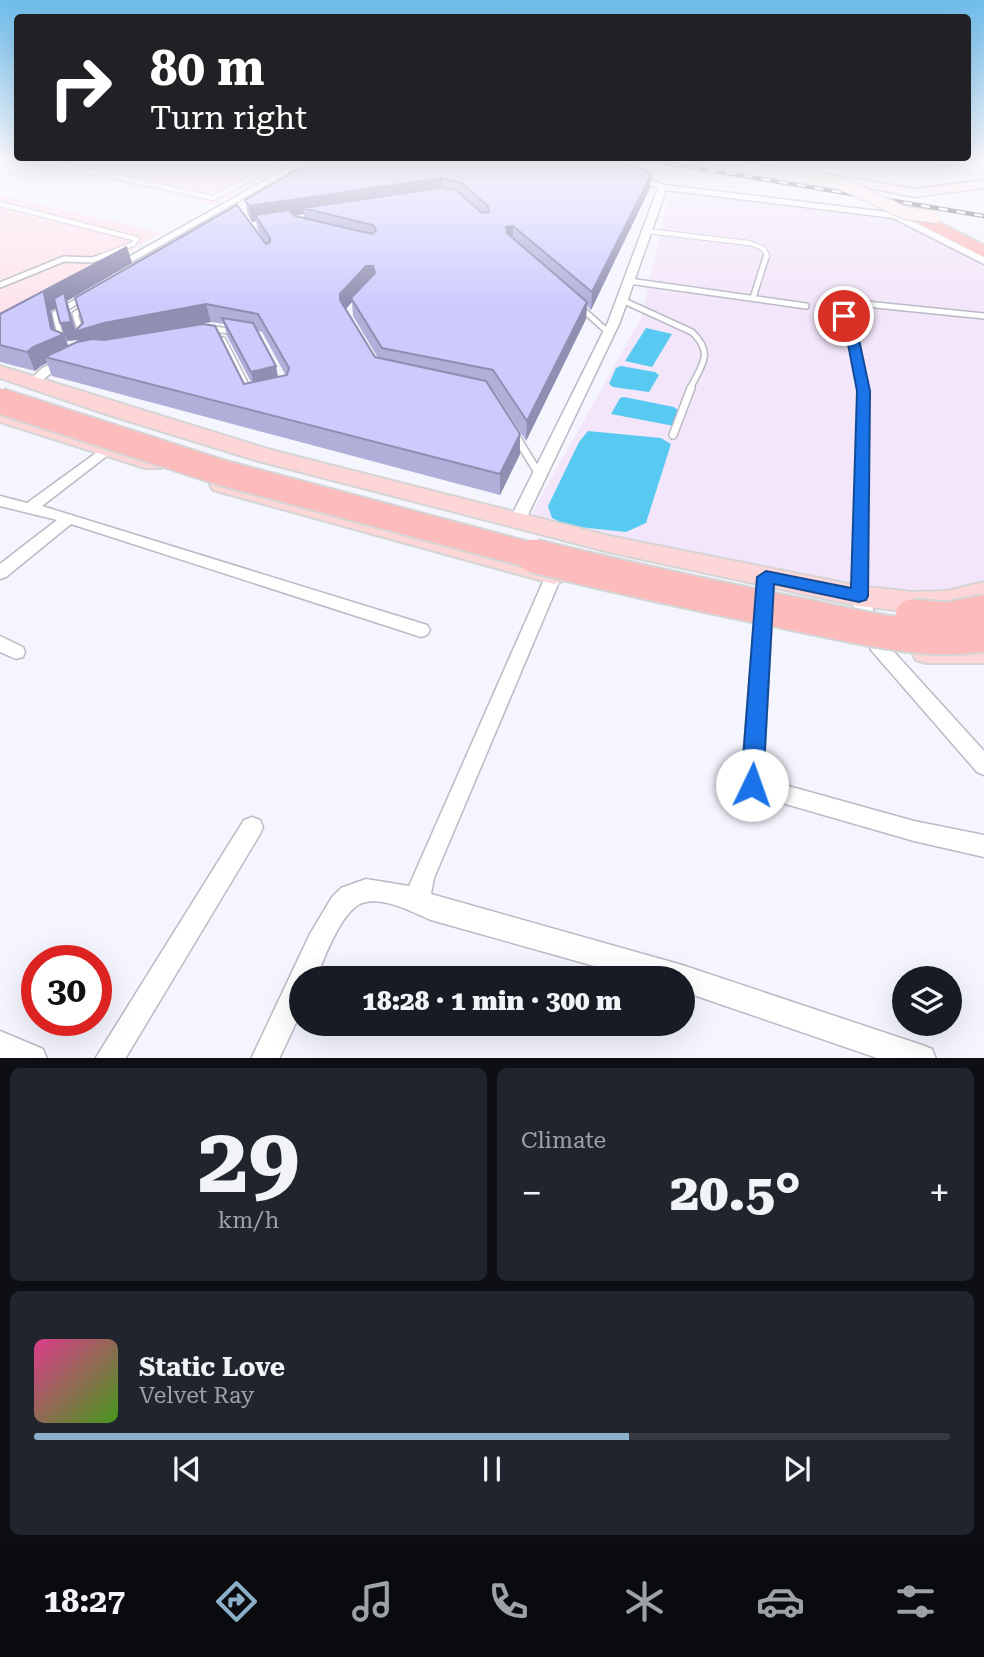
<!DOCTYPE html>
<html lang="en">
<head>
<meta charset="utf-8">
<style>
  body { margin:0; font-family:"Roboto Serif",serif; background:#20242c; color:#f1f3f6; height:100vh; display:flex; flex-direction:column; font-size:26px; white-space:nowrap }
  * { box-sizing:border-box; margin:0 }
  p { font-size:23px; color:#9ea1a6 }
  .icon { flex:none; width:38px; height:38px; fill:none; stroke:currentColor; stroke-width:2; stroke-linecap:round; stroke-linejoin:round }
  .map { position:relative; height:1058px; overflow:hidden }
  .details { display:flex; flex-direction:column; gap:10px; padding:10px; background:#0d0f14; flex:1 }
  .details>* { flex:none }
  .guide { position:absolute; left:14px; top:14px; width:957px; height:147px; border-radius:7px; box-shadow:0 7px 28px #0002; background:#202124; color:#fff; overflow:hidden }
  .fabs { position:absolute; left:892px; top:966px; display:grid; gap:14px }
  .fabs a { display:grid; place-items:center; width:70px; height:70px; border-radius:50%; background:#171b24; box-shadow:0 7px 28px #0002; font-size:35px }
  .speed { position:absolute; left:21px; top:945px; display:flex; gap:14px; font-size:35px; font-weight:700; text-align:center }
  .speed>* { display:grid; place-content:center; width:91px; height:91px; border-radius:50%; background:#171b24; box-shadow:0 7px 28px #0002; line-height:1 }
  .speed .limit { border:10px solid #d22; background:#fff; color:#111 }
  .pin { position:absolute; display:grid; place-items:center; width:60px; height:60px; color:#fff; margin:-30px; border:4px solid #fff; border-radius:50%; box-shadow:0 2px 7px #0007 }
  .me { position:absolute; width:77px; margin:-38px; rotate:3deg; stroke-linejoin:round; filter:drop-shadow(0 0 5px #0008) }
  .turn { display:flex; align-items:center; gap:24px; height:147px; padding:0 21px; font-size:32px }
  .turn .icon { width:91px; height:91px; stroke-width:2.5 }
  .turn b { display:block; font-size:49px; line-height:60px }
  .big { font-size:52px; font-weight:800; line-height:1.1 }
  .details .widget { flex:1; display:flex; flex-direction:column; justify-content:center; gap:10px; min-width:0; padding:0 24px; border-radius:10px; background:#20242c }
  .details .dial { align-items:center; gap:0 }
  .dial b { font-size:91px; line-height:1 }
  .song { display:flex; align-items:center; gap:21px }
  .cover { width:84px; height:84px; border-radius:10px; background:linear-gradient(135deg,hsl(330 70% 55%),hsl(100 70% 35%)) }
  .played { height:7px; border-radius:4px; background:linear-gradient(90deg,#8db0c9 65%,#363941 65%) }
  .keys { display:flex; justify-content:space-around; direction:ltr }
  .heat { display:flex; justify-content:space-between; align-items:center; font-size:38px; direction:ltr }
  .details .tiles { flex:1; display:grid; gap:10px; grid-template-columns:1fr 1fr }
  .widget:last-child { grid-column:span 2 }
  .trip { position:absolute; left:289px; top:966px; width:406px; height:70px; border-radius:35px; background:#171b24; box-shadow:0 7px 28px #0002; font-weight:800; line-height:70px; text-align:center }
  .dock { display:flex; height:112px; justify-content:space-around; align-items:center; background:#090b0e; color:#9ea1a6 }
  .dock .icon { width:49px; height:49px }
  .dock .active { color:#8db0c9 }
  .dock b { font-size:32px; color:#f1f3f6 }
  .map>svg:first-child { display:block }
  .industrial { fill:#f3e6fa }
  .education { fill:#fee4ec }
  .water { fill:#58caf2 }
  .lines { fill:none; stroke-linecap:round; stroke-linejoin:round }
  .lane-far3-casing { stroke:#babac5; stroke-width:6 }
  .lane-far2-casing { stroke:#babac5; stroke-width:8 }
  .lane-far1-casing { stroke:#babac5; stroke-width:10 }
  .lane-casing { stroke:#babac5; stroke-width:13 }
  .street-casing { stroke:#babac5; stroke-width:3 }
  .secondary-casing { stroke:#babac5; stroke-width:3 }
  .primary-casing { stroke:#d5d5d6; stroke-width:4 }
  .highway-casing { stroke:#d5d5d6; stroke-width:4 }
  .lane-far3 { stroke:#fff; stroke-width:4.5 }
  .lane-far2 { stroke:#fff; stroke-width:5 }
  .lane-far1 { stroke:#fff; stroke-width:7 }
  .lane { stroke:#fff; stroke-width:10 }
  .street { fill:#fff; fill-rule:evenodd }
  .secondary { fill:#ffebeb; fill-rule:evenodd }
  .primary { fill:#fed6d7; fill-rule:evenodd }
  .highway { fill:#febbbc; fill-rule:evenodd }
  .rail-casing { stroke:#66666c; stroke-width:4.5 }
  .rail { stroke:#fff; stroke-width:2.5; stroke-dasharray:9; stroke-linecap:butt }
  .secondary-bridge-casing { stroke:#babac5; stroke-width:14; stroke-linecap:butt }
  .highway-bridge-far1-casing { stroke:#d5d5d6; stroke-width:29; stroke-linecap:butt }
  .highway-bridge-casing { stroke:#d5d5d6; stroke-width:37; stroke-linecap:butt }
  .secondary-bridge { stroke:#ffebeb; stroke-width:12 }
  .highway-bridge-far1 { stroke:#febbbc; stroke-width:25 }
  .highway-bridge { stroke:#febbbc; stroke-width:33 }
  .wall { fill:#b0afda; fill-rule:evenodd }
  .shaded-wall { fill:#908eb1 }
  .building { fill:#cdcbfd; stroke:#908eb1; stroke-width:2 }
  .route { fill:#1a73e8; stroke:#114b97; stroke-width:2 }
</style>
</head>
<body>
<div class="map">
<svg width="984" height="1059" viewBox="0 0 984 1059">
  <rect width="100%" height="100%" fill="#f4f5fe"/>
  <!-- industrial -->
  <path class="industrial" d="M676 192 900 221 984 265V587L937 598 817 592 528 520 641 318 669 193Z"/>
  <!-- education -->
  <path class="education" d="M14 158H301L215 205Z
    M0 195 162 233 0 323Z"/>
  <!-- water -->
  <path class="water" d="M646 328 672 334 652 367 625 361Z
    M621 366 655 372 659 375 649 392 613 387 609 384 616 368Z
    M624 397 674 407 680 412 674 426 611 414 620 398Z
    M588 431 661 438 671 444 646 523 626 532 569 526 552 518 548 506 579 442Z"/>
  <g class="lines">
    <!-- lane-far3 casing -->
    <g class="lane-far3-casing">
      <path id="lane-far3" d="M31 158 213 198 288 158
        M0 204 137 239 133 244 95 259
        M647 231 749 243 763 248 767 255 766 259
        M64 259H68"/>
    </g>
    <!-- lane-far2 casing -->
    <g class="lane-far2-casing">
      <path id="lane-far2" d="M629 281 806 306
        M0 285 64 259 92 260 101 257
        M753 298 766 257
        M622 300 692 332C715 354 701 365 690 389
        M580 307 609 333
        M207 328 236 332
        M82 336 75 314 86 307
        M212 338 223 340 248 389
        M62 342 55 314 83 298
        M863 389 847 320V305L856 303 984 316"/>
    </g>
    <!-- lane-far1 casing -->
    <g class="lane-far1-casing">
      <path id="lane-far1" d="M247 388 250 393
        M515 435 539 474
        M673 435 691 388
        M858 558 864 440 863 388"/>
    </g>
    <!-- lane casing -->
    <g class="lane-casing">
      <path id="lane" d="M859 556V595"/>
    </g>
    <!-- street casing -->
    <g class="street-casing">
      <path id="street" d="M305 158H314L116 271 107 269Z
        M629 173 665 185 895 213 984 257V264L893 218 666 190 620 322 525 521 517 526 511 525 509 521 608 322 658 188 629 177Z
        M68 357 74 361 72 364 50 374 32 388 26 384 42 368Z
        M107 445 112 446 114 449 112 452 42 506 427 625 430 630 427 635 421 637 415 635 71 524 6 577 0 579V564L57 520 0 506V496L27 503Z
        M554 569 560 571 562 575 434 878 431 894 682 965 922 1045 932 1049 936 1059H880L682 991V978H637L431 920C412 912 383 896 362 903 341 911 324 959 316 978H301V1012L279 1059H251L310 934 332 897 341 888 366 879 409 886 546 575 548 571Z
        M766 571 772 573 774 577 763 779 914 821 984 835V857L914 841 744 792 741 785 758 577 760 573Z
        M859 590 865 592 868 596 885 642 984 751V775L977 772 871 650 850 596 853 592Z
        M0 636 23 647 25 652 23 657 16 659 0 652Z
        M252 817 260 820 263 827 260 834 125 1059H95L244 820Z
        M0 1031 43 1049 47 1059H0Z"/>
    </g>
    <!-- secondary casing -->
    <g class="secondary-casing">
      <path id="secondary" d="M664 158H688L718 165 712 168 669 161Z
        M822 173 915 189 984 180V188L915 197 818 178V174Z"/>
    </g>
    <!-- primary casing -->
    <g class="primary-casing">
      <path id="primary" d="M0 366 271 450 609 536 859 586 913 592 947 591 984 582V600L947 611 913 612 859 606 609 552 255 460 106 414 0 378Z
        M0 409 161 458 164 463 161 468H145L0 422Z
        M221 478 554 566 563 569 567 575 563 581 554 584 213 490 210 485 213 480Z
        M926 641H984V663H926L916 660 912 652 916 644Z"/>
    </g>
    <!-- highway casing -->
    <g class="highway-casing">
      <path id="highway" d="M916 211 984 245V257L910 219 908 216Z"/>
    </g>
    <!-- lane-far3 -->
    <use href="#lane-far3" class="lane-far3"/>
    <!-- lane-far2 -->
    <use href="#lane-far2" class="lane-far2"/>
    <!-- lane-far1 -->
    <use href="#lane-far1" class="lane-far1"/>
    <!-- lane -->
    <use href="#lane" class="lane"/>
    <!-- street -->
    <use href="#street" class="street"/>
    <!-- secondary -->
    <use href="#secondary" class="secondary"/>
    <!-- primary -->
    <use href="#primary" class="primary"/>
    <!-- highway -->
    <use href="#highway" class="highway"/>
    <!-- rail casing -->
    <g class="rail-casing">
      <path id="rail" d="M637 158 984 216"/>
    </g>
    <!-- rail -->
    <use href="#rail" class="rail"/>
    <!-- secondary-bridge casing -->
    <g class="secondary-bridge-casing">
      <path id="secondary-bridge" d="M687 158 840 183 905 213 935 217"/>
    </g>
    <!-- highway-bridge-far1 casing -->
    <g class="highway-bridge-far1-casing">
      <path id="highway-bridge-far1" d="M0 401 223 473 541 558"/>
    </g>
    <!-- highway-bridge casing -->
    <g class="highway-bridge-casing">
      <path id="highway-bridge" d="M534 556C622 578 711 597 800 615 860 627 922 644 984 635
        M912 616 946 619 984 612"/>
    </g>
    <!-- secondary-bridge -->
    <use href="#secondary-bridge" class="secondary-bridge"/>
    <!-- highway-bridge-far1 -->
    <use href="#highway-bridge-far1" class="highway-bridge-far1"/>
    <!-- highway-bridge -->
    <use href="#highway-bridge" class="highway-bridge"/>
  </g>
  <!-- wall -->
  <path class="wall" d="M310 163 652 173 650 188 591 310 587 306 586 319 526 441 493 390 491 389 520 454 500 495 52 376 47 363 41 366 35 371 0 362V314L127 247 132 263 67 301 76 331 267 244 258 231 256 221 252 222 248 215 245 200ZM304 214V218L295 215ZM352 302 353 316 378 358 375 357 346 309ZM57 308 60 323 67 341 77 340 78 342 69 346 55 331 51 311ZM211 322 224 324 227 336 251 382 244 384 168 330ZM257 331 262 332 286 376 278 377 276 366Z"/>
  <!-- shaded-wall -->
  <path class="shaded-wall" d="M309 158H350L310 164Z
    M652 173 650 188 591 310 592 292Z
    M442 178V193L303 208 304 214 259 221 255 215 256 221 252 222 249 206Z
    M513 226V242L506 243V227Z
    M127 247 132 263 67 301 76 332 104 323 206 304 211 322 110 341 81 351 77 340 67 341 60 323 66 302 51 311 56 337 64 334 71 353 45 357 47 363 41 366 35 371 27 352 51 329 44 293Z
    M366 266H373L375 283 351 298 352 302 343 312 340 294Z
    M587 302 586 319 526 441 527 421Z
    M276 366 279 385 255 391 251 372Z
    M520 434V454L500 495V474Z"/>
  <!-- building -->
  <path class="building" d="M317 158H601L624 162 652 173 592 292 513 226 506 227 507 233 587 302 527 421 493 370 382 348 351 298 375 273 373 266H366L340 294V300L375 357 486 381 520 434 500 474 45 357 77 342 93 339 104 340 203 324 215 326 244 384 287 375 289 368 258 314 206 304 104 323 74 332 83 323 75 298 237 205 266 244 270 242V238L255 215 289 210 295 216 372 234 376 230 373 225 303 208 441 188 456 190 482 213 489 212 488 206 462 183 442 178 249 206 245 200Z
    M127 247 44 293 51 329 64 334 33 347 27 352 0 345V314Z
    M64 293 71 322 60 323 54 299Z
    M222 318 253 323 276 366 251 372Z"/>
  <!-- sky -->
  <linearGradient id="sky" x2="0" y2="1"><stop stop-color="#6ebdec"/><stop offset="0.52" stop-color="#fafaff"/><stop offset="1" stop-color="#fafaff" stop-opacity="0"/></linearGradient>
  <rect width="984" height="306" fill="url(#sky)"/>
  <!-- route -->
  <path class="route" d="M844 313 850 316 860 344 870 391 868 596 866 600 859 602 774 584 763 785 760 792 752 795 744 792 741 785 757 577 766 571 851 588 857 391 848 344 839 316Z"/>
</svg>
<div class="fabs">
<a><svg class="icon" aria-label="layers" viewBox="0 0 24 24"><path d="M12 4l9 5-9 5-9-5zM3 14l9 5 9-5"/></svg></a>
</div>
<div class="speed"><div class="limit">30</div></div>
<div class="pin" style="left:844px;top:316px;background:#d93025"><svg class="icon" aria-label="arrive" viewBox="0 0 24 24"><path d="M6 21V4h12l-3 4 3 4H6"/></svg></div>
<svg class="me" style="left:752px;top:785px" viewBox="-20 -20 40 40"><circle r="19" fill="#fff"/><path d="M0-13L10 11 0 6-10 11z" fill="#1a73e8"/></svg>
<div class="trip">18:28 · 1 min · 300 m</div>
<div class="guide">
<div class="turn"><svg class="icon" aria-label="right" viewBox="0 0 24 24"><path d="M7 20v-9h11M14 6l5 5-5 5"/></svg><div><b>80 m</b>Turn right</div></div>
</div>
</div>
<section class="details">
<div class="tiles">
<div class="widget dial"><b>29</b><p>km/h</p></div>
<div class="widget"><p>Climate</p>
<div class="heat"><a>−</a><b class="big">20.5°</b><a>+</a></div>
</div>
<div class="widget">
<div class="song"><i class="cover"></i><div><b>Static Love</b><p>Velvet Ray</p></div></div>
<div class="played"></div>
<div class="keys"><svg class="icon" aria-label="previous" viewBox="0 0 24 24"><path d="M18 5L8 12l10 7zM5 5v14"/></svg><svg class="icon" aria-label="pause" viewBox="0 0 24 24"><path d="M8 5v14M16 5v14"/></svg><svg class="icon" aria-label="next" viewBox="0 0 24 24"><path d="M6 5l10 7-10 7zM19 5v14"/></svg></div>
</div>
</div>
</section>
<nav class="dock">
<b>18:27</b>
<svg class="icon active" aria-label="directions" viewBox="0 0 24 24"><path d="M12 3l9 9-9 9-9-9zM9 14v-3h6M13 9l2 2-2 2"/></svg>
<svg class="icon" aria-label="music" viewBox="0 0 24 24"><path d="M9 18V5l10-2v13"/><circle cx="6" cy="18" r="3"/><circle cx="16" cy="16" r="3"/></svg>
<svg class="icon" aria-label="phone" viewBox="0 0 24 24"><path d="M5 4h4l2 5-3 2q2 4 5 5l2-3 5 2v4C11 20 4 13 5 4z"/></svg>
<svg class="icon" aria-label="climate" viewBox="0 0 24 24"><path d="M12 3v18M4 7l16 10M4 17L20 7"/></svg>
<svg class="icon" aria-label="car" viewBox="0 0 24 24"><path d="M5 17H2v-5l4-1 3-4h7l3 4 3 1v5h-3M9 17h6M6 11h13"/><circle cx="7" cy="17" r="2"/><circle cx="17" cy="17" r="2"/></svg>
<svg class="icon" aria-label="filters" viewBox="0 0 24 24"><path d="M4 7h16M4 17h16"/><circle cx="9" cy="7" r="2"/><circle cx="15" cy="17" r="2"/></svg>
</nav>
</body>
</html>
